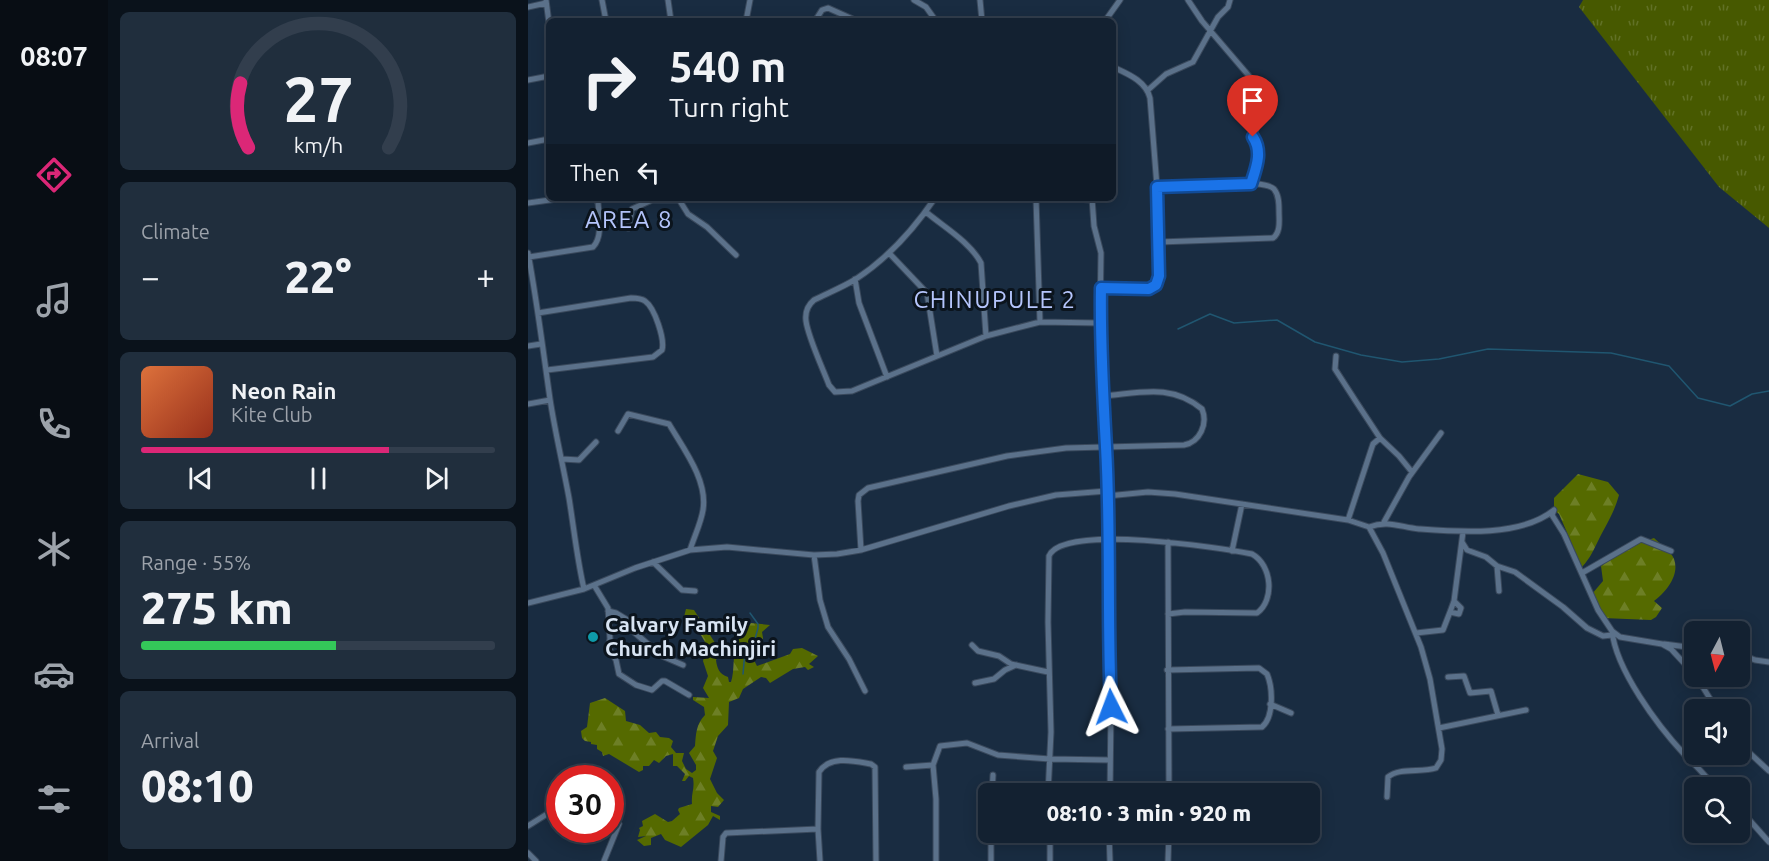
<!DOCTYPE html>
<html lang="en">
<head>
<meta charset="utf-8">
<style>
  body { margin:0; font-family:Ubuntu,sans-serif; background:#202e3d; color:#f1f3f6; height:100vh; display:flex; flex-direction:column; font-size:22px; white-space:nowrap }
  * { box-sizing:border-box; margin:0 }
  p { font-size:20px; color:#9da3ab }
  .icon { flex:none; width:33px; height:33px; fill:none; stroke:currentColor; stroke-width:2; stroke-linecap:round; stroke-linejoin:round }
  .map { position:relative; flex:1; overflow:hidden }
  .side { display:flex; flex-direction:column; gap:12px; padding:12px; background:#0a121b; width:420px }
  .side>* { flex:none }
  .guide { position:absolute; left:18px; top:18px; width:570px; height:183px; border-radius:9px; box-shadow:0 3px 15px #0003,0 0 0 2px #323e4d; background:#132131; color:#f1f3f6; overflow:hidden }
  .needle { width:39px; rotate:187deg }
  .buttons { position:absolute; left:1156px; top:621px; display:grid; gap:12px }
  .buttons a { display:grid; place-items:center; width:66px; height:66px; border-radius:9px; background:#132131; box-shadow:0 3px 15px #0003,0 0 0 2px #323e4d; font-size:30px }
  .speed { position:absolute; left:18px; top:765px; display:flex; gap:12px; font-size:30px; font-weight:700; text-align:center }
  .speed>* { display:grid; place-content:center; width:78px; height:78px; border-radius:50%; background:#132131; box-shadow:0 3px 15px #0003,0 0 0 2px #323e4d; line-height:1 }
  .speed .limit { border:9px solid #d22; background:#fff; color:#111 }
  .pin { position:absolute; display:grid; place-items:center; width:51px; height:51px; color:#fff; margin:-62px -26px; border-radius:50% 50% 50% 0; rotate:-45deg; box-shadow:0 0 6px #0007 }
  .pin .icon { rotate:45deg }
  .me { position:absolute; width:66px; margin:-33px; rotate:357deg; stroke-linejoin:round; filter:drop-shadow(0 0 4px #0008) }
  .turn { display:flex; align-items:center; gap:21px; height:126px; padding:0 24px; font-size:27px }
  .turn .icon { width:78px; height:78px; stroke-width:2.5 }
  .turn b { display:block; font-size:42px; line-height:51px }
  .then { display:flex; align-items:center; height:57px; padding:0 24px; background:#0003; gap:12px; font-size:22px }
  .big { font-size:45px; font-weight:800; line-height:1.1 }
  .side .tile { flex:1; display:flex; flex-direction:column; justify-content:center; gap:9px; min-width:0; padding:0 21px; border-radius:9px; background:#202e3d }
  .side .dial { align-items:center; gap:0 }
  .dial svg { height:156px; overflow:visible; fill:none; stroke:#323e4d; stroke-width:7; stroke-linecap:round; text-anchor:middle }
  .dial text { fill:#f1f3f6; stroke:none }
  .song { display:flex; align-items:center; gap:18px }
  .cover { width:72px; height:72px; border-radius:9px; background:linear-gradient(135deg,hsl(20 70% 55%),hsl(10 70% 35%)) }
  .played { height:6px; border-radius:3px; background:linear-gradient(90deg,#db2777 70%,#323e4d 70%) }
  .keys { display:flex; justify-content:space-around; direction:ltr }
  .heat { display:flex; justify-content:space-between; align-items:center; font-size:33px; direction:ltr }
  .charge { height:9px; border-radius:4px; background:linear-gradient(90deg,#34c759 55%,#323e4d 0) }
  .trip { position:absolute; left:450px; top:783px; width:342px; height:60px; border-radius:9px; background:#132131; box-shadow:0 3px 15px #0003,0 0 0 2px #323e4d; font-weight:800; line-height:60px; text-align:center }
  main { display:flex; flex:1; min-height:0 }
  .menu { display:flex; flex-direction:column; width:108px; justify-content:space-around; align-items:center; background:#080d14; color:#9da3ab }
  .menu .icon { width:42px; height:42px }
  .menu .on { color:#db2777 }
  .menu b { font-size:27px; color:#f1f3f6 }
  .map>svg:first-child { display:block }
  .grass { fill:url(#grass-tufts) }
  .forest { fill:url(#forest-firs) }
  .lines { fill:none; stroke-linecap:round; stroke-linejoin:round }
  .stream { stroke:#205670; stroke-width:1.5 }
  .minor-casing { stroke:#3a495c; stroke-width:7 }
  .minor { stroke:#5b718a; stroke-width:5 }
  .route-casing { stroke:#114b97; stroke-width:15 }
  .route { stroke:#1a73e8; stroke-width:10 }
  .culture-dot { fill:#0f9aa8; stroke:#0b141d; stroke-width:2 }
  .labels { text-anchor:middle; stroke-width:6; stroke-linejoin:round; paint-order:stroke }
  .poi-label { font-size:21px; font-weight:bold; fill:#d8e4f3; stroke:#0b141d; text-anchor:start }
  .quarter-label { font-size:24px; letter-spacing:1.5px; fill:#b5c5fc; stroke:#0b141d }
</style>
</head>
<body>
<main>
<nav class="menu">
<b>08:07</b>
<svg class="icon on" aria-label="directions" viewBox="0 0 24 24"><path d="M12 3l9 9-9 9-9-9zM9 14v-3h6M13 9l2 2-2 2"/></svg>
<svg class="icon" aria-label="music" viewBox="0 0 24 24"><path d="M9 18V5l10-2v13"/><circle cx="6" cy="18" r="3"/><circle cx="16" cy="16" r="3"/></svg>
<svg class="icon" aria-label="phone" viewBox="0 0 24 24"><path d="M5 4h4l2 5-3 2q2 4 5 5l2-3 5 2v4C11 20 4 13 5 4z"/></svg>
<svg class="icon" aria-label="climate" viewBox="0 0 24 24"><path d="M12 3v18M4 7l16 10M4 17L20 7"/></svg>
<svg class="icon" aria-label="car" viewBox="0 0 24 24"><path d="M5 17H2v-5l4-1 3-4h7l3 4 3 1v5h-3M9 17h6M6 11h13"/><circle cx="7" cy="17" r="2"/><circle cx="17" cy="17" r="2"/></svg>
<svg class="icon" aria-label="filters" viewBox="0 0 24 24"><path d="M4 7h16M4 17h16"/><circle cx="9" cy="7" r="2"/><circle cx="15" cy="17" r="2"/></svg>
</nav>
<section class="side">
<div class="tile dial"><svg viewBox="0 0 100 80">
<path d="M14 69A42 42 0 1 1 86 69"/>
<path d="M14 69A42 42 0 0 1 10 36" stroke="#db2777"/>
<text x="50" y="56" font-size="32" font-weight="700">27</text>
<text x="50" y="72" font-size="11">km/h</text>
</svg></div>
<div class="tile"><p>Climate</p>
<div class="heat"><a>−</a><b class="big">22°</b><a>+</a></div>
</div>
<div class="tile">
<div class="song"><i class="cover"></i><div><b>Neon Rain</b><p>Kite Club</p></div></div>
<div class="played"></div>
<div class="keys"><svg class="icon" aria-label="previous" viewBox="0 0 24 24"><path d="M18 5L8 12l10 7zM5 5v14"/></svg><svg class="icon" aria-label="pause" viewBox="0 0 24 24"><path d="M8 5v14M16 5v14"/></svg><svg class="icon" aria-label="next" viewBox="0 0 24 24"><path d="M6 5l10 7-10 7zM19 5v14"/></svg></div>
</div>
<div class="tile"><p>Range · 55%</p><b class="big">275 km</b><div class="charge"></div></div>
<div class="tile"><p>Arrival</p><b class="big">08:10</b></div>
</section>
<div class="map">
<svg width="1241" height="861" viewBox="0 0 1241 861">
  <defs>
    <pattern id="grass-tufts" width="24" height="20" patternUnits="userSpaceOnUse" patternTransform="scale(1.5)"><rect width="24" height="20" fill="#475900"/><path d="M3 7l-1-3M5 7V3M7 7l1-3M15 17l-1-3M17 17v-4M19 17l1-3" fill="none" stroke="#617126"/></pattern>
    <pattern id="forest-firs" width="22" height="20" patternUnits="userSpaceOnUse" patternTransform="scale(1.5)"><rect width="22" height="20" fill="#556a00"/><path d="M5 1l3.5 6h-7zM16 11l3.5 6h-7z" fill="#6d7f26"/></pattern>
  </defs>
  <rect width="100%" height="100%" fill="#192c41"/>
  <!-- grass -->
  <path class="grass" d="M1055 0H1241V228L1191 187 1051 7Z"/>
  <!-- forest -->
  <path class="forest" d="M1050 474 1080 482 1091 495C1086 513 1079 523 1071 539 1065 551 1063 557 1054 567L1031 514 1026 510V498Z
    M1126 538C1132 544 1143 551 1146 559 1152 575 1138 592 1126 601L1134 608 1128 617 1123 620 1075 618 1064 594 1075 581 1073 566 1100 547Z
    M158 609 166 610 189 646V652L192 654 188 660C189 668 191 674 200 677L201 682H203C207 670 204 656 209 643 212 635 219 630 223 623L242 625 234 632 235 638 226 660 229 666 262 654 265 649 274 648 290 656 281 664 286 667 280 670 277 667 265 669 242 683 238 678 233 677 215 689 211 698 201 702 200 725 190 736 185 751 189 758 182 779 189 793 196 800 190 807 183 806V812L192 816V820L185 816 180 825 153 847 137 840 133 834 123 838V845L116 846 109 840 118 836 110 837 112 830 111 828 115 826 114 821 127 814 140 822 144 821 152 814 150 810 151 808 164 804C163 793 167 789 165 778L161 776 157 781H154L157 774 149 766H145V754L138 756 131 763 126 760 121 766H115V770L111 772 81 754 75 756 74 752 69 749V745L63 744V742L57 741 54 738 53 731 59 727 62 703 77 698 97 711 98 721 112 725 121 733 128 732 132 737 141 738 145 741 143 747 148 753H156L154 761 158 769 164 773 168 770V765L161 753 167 746C168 734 168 724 177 715L176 707 165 700V697L181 698 175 688 180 676 175 661 177 654 175 644 177 642 166 623 164 624 156 617Z"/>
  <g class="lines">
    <!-- stream -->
    <path class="stream" d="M650 329 682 314 706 323 749 320 787 342 833 355 874 362 911 359 960 349 1083 353 1141 366 1170 398 1202 406 1224 394 1241 391
      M215 674 217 651 227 639 230 628V624L222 613"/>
    <!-- minor casing -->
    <g class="minor-casing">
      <path id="minor" d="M18 0 21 23
        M74 0 78 21
        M140 0 143 21
        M386 0 398 7 408 21
        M452 0 454 21
        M660 0 674 21 721 76 720 85 730 91V124L725 137C735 152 728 168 723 184
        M0 7 18 3
        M247 20 249 21
        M218 21 222 0
        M287 21 294 10 300 8 329 21
        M577 21 592 0
        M0 80 21 76
        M620 90 638 74 665 62 690 17 700 7 702 0
        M0 143 21 139
        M629 187C649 186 734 177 746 189 751 195 751 204 751 212 751 220 753 232 745 238L631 242
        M150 198 160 214 179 227 208 255
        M407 198C386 229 360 258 328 279 315 287 300 293 286 300 280 305 277 313 278 321 280 337 295 369 301 385L307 392 324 391 458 336 512 322 572 323
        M508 198 512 322
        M529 198 564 200
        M564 198 566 226 573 253 572 323 578 446 581 664 583 707 582 794
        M0 203 36 198
        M398 212C416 227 442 242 453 263L458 336
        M100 228 104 209 124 200H151
        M0 253C9 301 15 350 22 399 27 432 35 465 41 498 46 529 49 559 56 589
        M362 254 399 293 409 356
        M1 257 65 247C75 237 71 216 70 202L65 198
        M327 279 331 303 359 377
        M573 288H625L628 285 631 276 629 187 622 98C618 81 600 74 585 67
        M10 313 103 298C108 298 113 298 117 301 127 308 137 340 134 350L125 357 19 370
        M0 346 13 344
        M808 356 807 369 827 400 852 438 871 456 884 472
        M0 404 22 400
        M90 431 100 414 141 424C155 448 180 480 175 510 173 523 166 537 162 550
        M34 459 51 460 68 442
        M579 496 620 492 647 494 820 520 841 527 855 553 893 647 902 679 914 749 913 760 908 768C893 773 872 767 860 777L859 797
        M820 520 845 444 852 438
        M856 522 881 477 913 433
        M841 527C860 520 872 527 891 529 931 532 993 537 1026 510L1024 515 1036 534 1070 610 1084 631 1092 637 1134 644 1143 649 1167 675
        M640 542 641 794
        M934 542 939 550 958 557 969 566 987 572 1035 607 1059 628 1075 636 1084 635
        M333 550 330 501 331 495 340 488 479 456 538 448 656 445C672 442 680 424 674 409 643 383 612 393 575 396
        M704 551 714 504
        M286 555 292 600 300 627 321 659 337 691
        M125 562 154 590 167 591
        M969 566 971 591
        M1054 573 1113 539 1143 551
        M66 585 80 608 82 639 80 647 88 660 91 674 108 685 124 690 134 681H137L161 695
        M926 601 922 612 931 614 933 608 926 601 935 532
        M0 603 56 589 107 568 162 550 199 547 286 555 309 554 333 550 481 506 528 495 579 491
        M80 611 88 613 106 624 105 630 107 633 134 656 155 665
        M1084 631C1088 670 1130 726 1156 754 1167 765 1178 775 1187 788
        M888 633 915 630 922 612
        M1136 644 1167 648
        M444 645 450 651 471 656 483 664 520 672
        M1212 654 1227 660 1241 662
        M639 670 731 668 739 674C745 688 746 717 734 727L640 729
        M1168 676 1189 710
        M920 677 936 676 942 693 963 691 970 715
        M447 683 466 679 477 670 488 665
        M742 704 763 713
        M911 728 998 710
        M1212 744 1241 771
        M378 767 405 765
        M464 794 465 775
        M520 794 523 732 520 622 521 556C534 523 694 548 724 554 744 565 747 600 729 613L657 612 640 614
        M1212 812 1217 815 1241 842
        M0 826 27 809
        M463 832V861
        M522 832V861
        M581 832 582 861
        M0 853 8 861
        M76 861 91 824
        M193 861 195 837 198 833 290 829
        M292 861 290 829 291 772C302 755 326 761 343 764L347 767 348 861
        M408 861V799L405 765 412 746 439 743 470 755 522 759 581 760
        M640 861 641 832"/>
    </g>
    <!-- minor -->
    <use href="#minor" class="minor"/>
  </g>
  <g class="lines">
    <!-- route casing -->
    <g class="route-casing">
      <path id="route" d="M583 707C579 620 583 533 578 447 575 394 572 341 573 288L621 289 628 285 631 276 629 187 723 184C728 168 735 152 725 137"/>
    </g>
    <!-- route -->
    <use href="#route" class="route"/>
  </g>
  <!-- markers -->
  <circle class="culture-dot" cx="65" cy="637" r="6"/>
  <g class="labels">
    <!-- poi labels -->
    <g class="poi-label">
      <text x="77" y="632">Calvary Family<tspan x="77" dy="24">Church Machinjiri</tspan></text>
    </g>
    <!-- quarter labels -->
    <g class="quarter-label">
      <text x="101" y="228">AREA 8</text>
      <text x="467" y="308">CHINUPULE 2</text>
    </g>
  </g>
</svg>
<div class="buttons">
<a><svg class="needle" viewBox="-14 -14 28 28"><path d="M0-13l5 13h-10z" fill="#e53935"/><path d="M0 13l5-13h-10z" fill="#9da3ab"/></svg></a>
<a><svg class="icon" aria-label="sound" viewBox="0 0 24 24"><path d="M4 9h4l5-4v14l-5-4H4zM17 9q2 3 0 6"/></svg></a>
<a><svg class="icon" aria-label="search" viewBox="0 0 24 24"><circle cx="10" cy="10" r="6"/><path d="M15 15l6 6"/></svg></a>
</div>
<div class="speed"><div class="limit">30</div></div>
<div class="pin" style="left:725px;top:137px;background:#d93025"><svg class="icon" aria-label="arrive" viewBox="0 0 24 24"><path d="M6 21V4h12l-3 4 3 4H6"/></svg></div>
<svg class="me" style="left:583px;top:707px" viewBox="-20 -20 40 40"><path d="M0-17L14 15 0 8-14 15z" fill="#1a73e8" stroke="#fff" stroke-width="4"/></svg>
<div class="trip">08:10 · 3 min · 920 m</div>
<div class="guide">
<div class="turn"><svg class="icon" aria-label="right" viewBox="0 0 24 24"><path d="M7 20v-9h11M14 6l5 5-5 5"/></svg><div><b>540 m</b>Turn right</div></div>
<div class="then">Then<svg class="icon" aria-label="left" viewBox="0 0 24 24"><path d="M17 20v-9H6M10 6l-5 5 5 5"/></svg></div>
</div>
</div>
</main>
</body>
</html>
